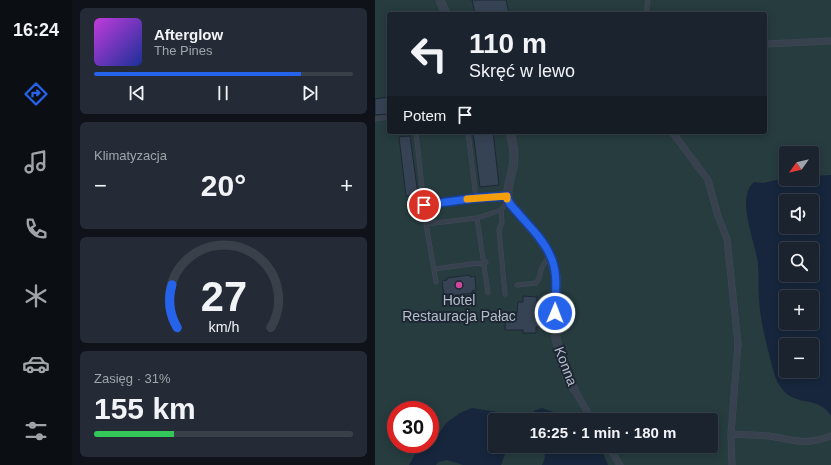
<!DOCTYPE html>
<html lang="pl">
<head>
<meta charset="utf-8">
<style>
  body { margin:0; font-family:Arial,sans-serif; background:#242b36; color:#f1f3f6; height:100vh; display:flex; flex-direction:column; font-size:15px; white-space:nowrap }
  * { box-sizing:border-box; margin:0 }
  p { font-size:13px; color:#a0a4aa }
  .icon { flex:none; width:22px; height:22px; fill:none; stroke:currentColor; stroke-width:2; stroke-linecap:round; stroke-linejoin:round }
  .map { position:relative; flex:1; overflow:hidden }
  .panel { display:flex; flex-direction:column; gap:8px; padding:8px; background:#0f1319; width:303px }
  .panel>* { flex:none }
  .hud { position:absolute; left:12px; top:12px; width:380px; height:122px; border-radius:4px; box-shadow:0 2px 10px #0003,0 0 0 1px #39404a; background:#1b232e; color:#f1f3f6; overflow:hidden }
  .needle { width:26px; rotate:236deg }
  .buttons { position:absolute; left:404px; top:146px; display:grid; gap:8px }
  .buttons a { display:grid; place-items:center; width:40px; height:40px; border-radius:4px; background:#1b232e; box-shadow:0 2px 10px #0003,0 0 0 1px #39404a; font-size:20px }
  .speed { position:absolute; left:12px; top:401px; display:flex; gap:8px; font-size:20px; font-weight:700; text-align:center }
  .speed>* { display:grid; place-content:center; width:52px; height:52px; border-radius:50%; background:#1b232e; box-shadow:0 2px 10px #0003,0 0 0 1px #39404a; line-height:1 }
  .speed .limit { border:6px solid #d22; background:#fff; color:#111 }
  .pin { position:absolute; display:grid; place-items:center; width:34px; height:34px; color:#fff; margin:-17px; border:2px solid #fff; border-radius:50%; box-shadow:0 1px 4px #0007 }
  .me { position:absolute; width:44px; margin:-22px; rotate:1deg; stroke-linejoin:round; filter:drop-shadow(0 0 3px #0008) }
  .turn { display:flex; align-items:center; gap:14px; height:84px; padding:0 16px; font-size:18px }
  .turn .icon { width:52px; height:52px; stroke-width:2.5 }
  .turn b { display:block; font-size:28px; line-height:34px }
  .then { display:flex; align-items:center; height:38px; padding:0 16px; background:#0003; gap:8px; font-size:15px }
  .big { font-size:30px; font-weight:700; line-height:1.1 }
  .panel .widget { flex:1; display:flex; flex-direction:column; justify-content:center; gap:6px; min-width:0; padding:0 14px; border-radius:6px; background:#242b36 }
  .panel .dial { align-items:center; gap:0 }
  .dial svg { height:104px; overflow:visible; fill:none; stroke:#39404a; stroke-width:7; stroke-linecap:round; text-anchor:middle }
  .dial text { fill:#f1f3f6; stroke:none }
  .song { display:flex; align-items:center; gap:12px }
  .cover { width:48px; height:48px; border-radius:6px; background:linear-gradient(135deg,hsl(290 70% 55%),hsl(230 70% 35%)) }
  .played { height:4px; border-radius:2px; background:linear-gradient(90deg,#2563eb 80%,#39404a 80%) }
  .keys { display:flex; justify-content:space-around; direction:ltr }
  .heat { display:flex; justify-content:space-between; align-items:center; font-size:22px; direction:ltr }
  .charge { height:6px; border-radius:3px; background:linear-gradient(90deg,#34c759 31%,#39404a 0) }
  .trip { position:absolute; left:113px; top:413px; width:230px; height:40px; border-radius:4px; background:#1b232e; box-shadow:0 2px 10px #0003,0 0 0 1px #39404a; font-weight:700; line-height:40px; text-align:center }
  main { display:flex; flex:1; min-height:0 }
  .tabs { display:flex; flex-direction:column; width:72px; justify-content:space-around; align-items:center; background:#0b0e12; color:#a0a4aa }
  .tabs .icon { width:28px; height:28px }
  .tabs .on { color:#2563eb }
  .tabs b { font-size:18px; color:#f1f3f6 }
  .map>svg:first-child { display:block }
  .green { fill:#263c3f; fill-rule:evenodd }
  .water { fill:#17263c; fill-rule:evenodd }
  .building { fill:#364354; stroke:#1f2835 }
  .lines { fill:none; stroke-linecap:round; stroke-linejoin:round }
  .service-casing { stroke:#414a57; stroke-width:5 }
  .pedestrian-casing { stroke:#414a57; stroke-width:7 }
  .minor-casing { stroke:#414a57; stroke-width:9 }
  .service { stroke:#38414e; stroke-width:4 }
  .pedestrian { stroke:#38414e; stroke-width:6 }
  .minor { stroke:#38414e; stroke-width:8 }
  .route-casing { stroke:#184099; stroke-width:10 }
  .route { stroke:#2563eb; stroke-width:7 }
  .slow { stroke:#f59e0b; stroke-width:7 }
  .hotel-dot { fill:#d1479c; stroke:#1d2633; stroke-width:1.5 }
  .labels { text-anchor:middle; stroke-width:4; stroke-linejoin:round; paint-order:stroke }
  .poi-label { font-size:14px; fill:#b4bcc9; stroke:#1d2633 }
  .street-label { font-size:14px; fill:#b4bcc9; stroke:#1d2633 }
</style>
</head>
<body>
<main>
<nav class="tabs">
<b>16:24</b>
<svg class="icon on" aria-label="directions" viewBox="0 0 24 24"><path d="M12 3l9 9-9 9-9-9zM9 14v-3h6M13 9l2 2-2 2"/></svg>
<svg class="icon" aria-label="music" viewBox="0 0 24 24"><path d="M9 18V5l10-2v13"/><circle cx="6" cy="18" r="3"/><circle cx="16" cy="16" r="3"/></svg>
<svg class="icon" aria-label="phone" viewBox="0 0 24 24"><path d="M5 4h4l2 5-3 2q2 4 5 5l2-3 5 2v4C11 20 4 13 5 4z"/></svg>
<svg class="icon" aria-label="climate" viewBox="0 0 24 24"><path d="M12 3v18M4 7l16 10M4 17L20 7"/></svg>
<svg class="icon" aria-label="car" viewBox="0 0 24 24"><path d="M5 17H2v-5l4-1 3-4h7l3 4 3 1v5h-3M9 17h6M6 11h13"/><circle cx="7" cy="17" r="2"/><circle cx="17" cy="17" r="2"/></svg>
<svg class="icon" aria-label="filters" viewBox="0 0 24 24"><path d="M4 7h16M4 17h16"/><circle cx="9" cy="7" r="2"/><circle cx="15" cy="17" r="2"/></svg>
</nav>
<section class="panel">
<div class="widget">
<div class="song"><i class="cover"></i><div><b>Afterglow</b><p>The Pines</p></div></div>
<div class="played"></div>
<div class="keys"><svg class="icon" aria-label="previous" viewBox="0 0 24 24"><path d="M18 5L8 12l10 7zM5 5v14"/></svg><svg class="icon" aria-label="pause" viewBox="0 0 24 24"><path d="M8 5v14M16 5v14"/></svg><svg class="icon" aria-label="next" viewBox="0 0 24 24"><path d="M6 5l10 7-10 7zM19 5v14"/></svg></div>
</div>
<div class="widget"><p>Klimatyzacja</p>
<div class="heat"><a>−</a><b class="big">20°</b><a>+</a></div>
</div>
<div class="widget dial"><svg viewBox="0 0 100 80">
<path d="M14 69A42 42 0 1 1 86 69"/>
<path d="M14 69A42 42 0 0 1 10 36" stroke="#2563eb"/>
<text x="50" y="56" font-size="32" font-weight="700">27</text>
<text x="50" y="72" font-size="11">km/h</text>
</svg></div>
<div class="widget"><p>Zasięg · 31%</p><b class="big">155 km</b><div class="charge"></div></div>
</section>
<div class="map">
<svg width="456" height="465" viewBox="0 0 456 465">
  <rect width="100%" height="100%" fill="#242f3e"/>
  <!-- green -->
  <path class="green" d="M0 0H456V465H0ZM14 14H390V132H14ZM411 153H437V179H411ZM411 201H437V227H411ZM411 249H437V275H411ZM411 297H437V323H411ZM411 345H437V371H411ZM21 410H55V444H21ZM120 420H336V446H120Z"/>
  <!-- water -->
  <path class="water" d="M456 175V416C443 395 421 407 407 389 400 380 398 369 395 358 390 338 385 319 384 298 383 287 384 275 383 264 381 244 360 198 379 182L388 183 411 178 437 179V176ZM411 201H437V227H411ZM411 249H437V275H411ZM411 297H437V323H411ZM411 345H437V371H411Z
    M97 408 123 412 135 420H120V446H133L126 465H88L72 460 63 462 61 465H34L42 451 57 444 71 423 85 413Z
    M167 408C179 413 192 414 203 420H155L159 411Z
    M165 446H225L233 465H167C171 457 171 453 165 446Z"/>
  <!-- building -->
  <path class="building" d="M97 0H131L134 14H100Z
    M14 97V114L0 115V99Z
    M98 132H118L124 185 105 187Z
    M35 136 43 195 31 196 24 137Z
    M95 275V277L100 276 101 290 97 291V293L74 296V294L69 295 67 281 72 280V278Z
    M148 296 162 297V302H165L164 327H161V333H148V330H130L131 312 142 313 143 302H148Z"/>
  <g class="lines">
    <!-- service casing -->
    <g class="service-casing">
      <path id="service" d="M271 14 273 0
        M0 119 14 117
        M41 132 51 224 61 282
        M101 198H110L132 196
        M49 205 101 198 93 132
        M102 218 126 210
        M51 224 102 218 113 293
        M59 269 111 262
        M142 285 161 283C165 278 165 276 166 270 167 265 172 260 175 255
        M130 294 124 230 127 222 126 210 133 201"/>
    </g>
    <!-- pedestrian casing -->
    <g class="pedestrian-casing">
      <path id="pedestrian" d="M390 44 456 41
        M297 132 333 180 343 216 352 239 363 344 356 434 357 465
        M199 389 217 420
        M356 434C369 435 382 435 394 436 420 440 430 446 456 436
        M233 446 245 465"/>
    </g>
    <!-- minor casing -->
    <g class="minor-casing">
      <path id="minor" d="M65 0 71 14
        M135 132C138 143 140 155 138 167 136 178 131 189 133 201L164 238 175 255 181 276V339L192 378 199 389"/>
    </g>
    <!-- service -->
    <use href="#service" class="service"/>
    <!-- pedestrian -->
    <use href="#pedestrian" class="pedestrian"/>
    <!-- minor -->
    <use href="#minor" class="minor"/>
  </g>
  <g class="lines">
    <!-- route casing -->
    <g class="route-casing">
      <path id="route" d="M49 205 101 198 132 196C133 204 138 207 143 213 154 226 168 239 175 255 184 273 180 294 180 313"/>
    </g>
    <!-- route -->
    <use href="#route" class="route"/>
    <!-- slow -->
    <path class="slow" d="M92 199 132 196V199"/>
  </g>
  <!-- markers -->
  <circle class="hotel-dot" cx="84" cy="285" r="4"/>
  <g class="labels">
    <!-- poi labels -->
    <g class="poi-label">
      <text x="84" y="305">Hotel<tspan x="84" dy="16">Restauracja Pałac</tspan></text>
    </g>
    <!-- street labels -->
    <g class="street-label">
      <text transform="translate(191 366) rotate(69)" y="5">Konna</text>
    </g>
  </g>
</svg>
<div class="buttons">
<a><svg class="needle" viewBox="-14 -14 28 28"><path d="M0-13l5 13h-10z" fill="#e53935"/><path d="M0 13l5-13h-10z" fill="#a0a4aa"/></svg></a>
<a><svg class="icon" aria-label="sound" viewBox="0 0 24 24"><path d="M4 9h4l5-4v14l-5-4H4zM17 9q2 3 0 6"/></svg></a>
<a><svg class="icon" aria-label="search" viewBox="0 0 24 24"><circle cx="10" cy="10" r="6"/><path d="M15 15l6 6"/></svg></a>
<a>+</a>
<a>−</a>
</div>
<div class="speed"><div class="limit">30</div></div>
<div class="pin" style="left:49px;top:205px;background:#d93025"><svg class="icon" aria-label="arrive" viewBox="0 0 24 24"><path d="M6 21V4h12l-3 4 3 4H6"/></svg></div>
<svg class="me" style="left:180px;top:313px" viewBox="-20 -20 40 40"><circle r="17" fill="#2563eb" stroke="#fff" stroke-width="3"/><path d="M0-11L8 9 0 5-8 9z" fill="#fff"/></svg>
<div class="trip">16:25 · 1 min · 180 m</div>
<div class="hud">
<div class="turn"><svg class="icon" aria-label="left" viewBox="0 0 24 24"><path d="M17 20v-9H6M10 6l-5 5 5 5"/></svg><div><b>110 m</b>Skręć w lewo</div></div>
<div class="then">Potem<svg class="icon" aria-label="arrive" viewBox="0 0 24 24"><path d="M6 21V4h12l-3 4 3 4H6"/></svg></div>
</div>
</div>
</main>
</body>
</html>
